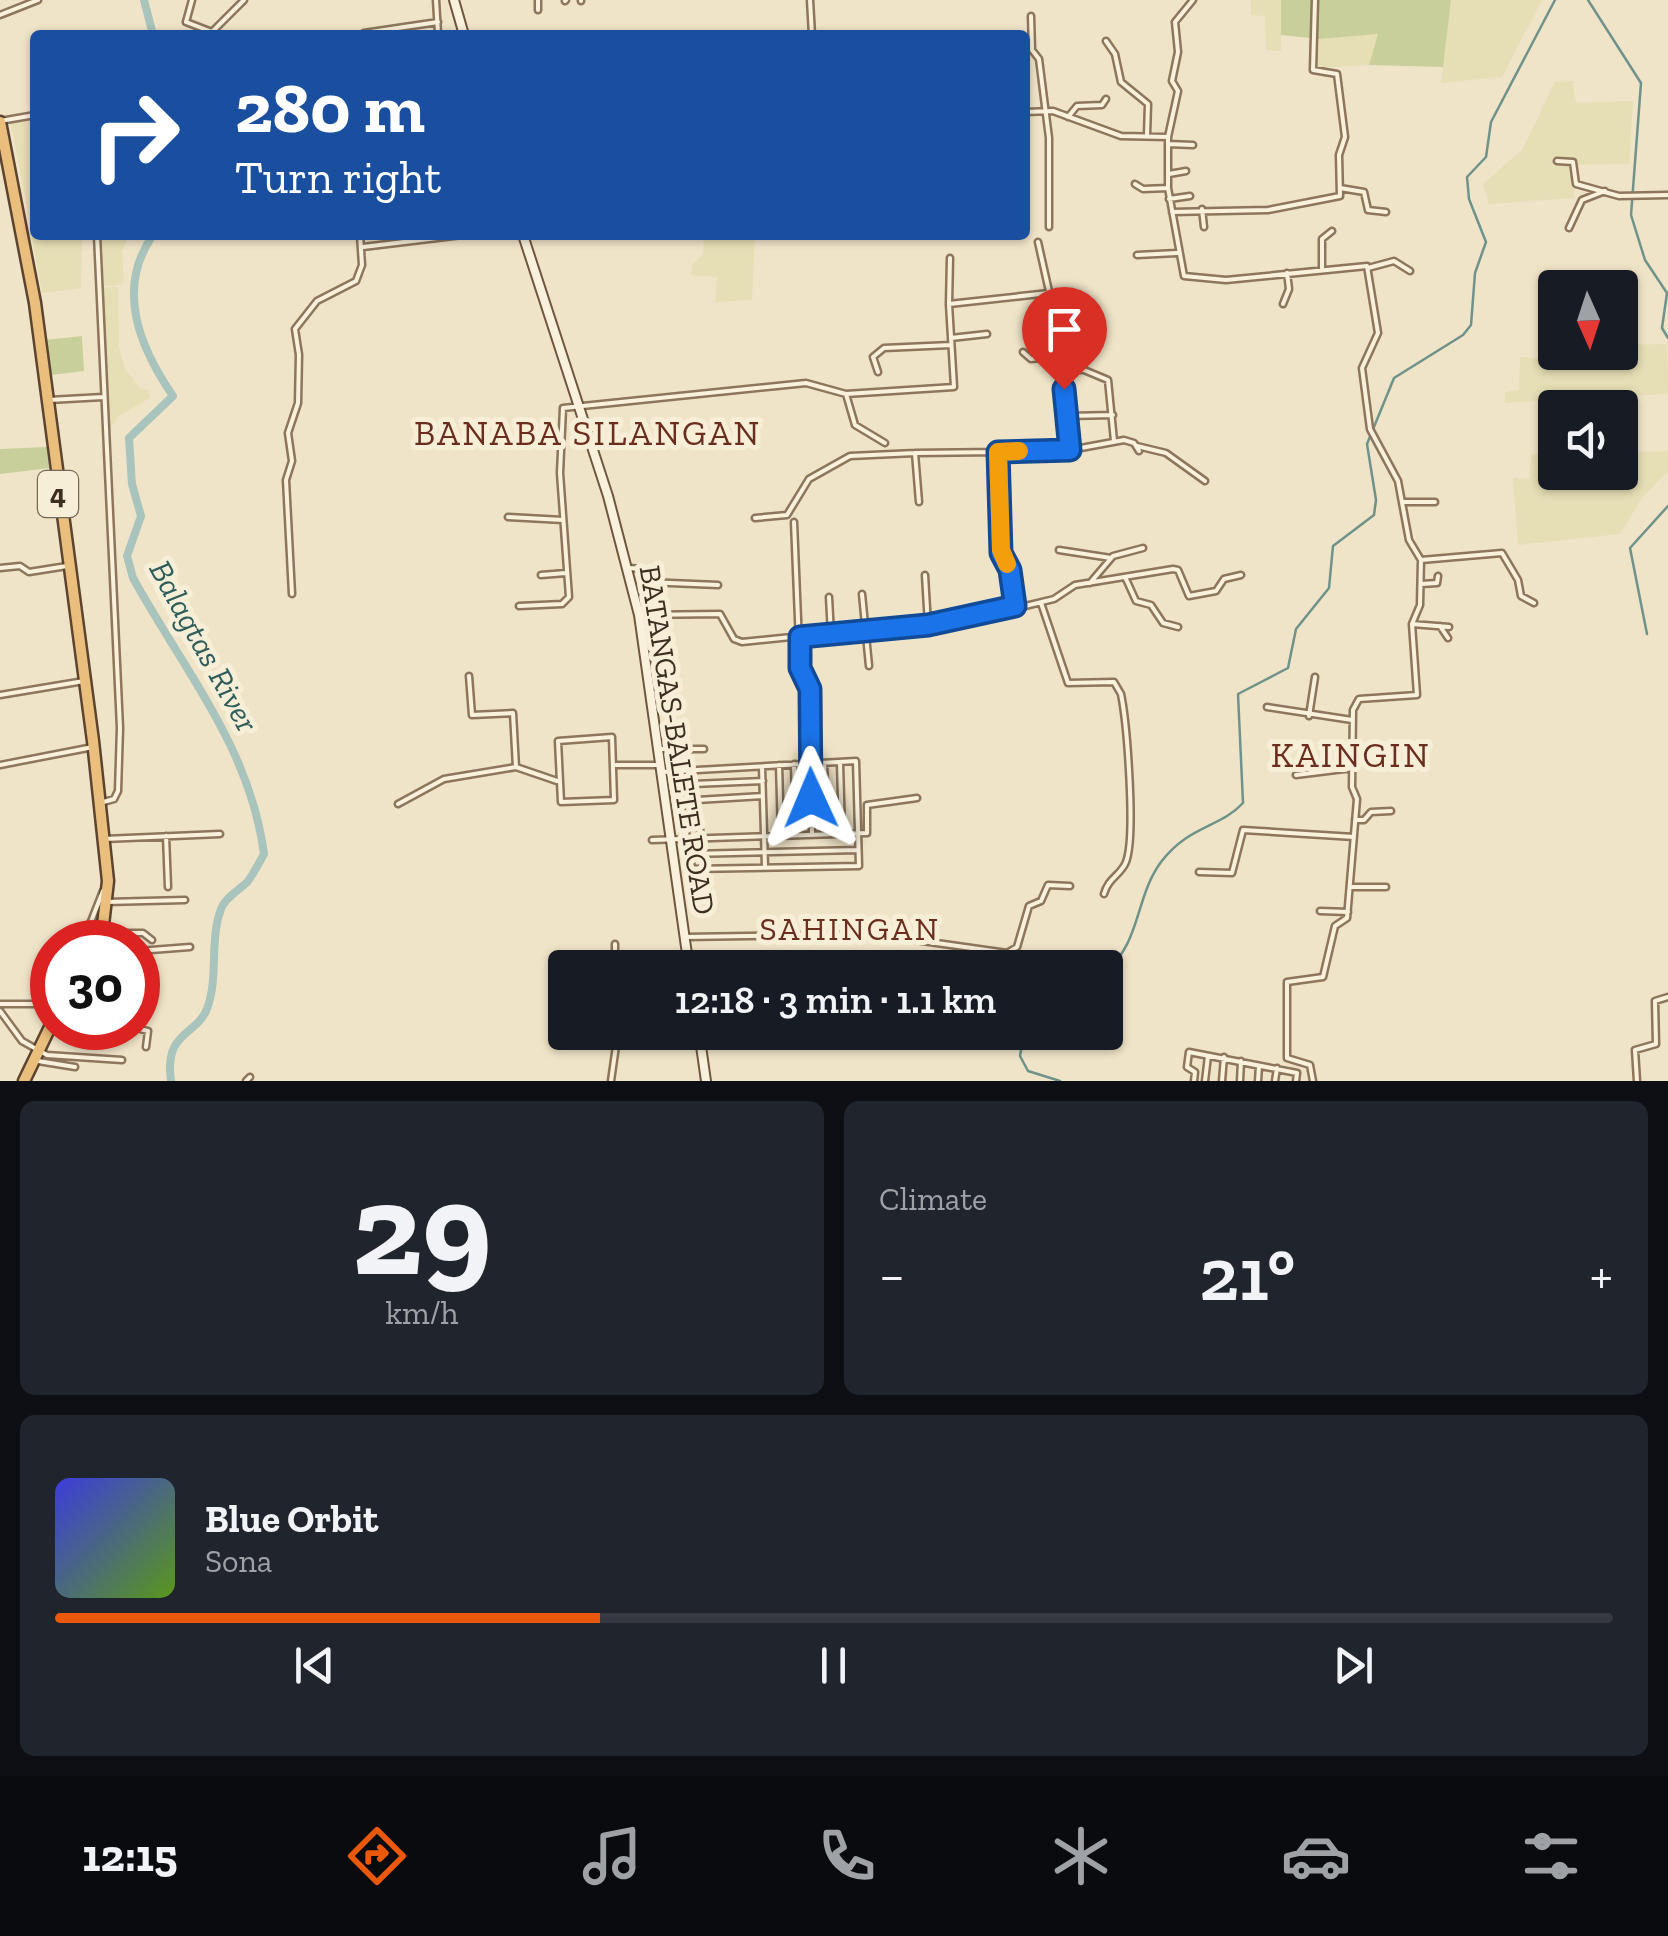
<!DOCTYPE html>
<html lang="en">
<head>
<meta charset="utf-8">
<style>
  body { margin:0; font-family:"Zilla Slab",serif; background:#20242c; color:#f1f3f6; height:100vh; display:flex; flex-direction:column; font-size:38px; white-space:nowrap }
  * { box-sizing:border-box; margin:0 }
  p { font-size:32px; color:#9ea1a6 }
  .icon { flex:none; width:55px; height:55px; fill:none; stroke:currentColor; stroke-width:2; stroke-linecap:round; stroke-linejoin:round }
  .map { position:relative; height:1081px; overflow:hidden }
  .drawer { display:flex; flex-direction:column; gap:20px; padding:20px; background:#0d0f14; flex:1 }
  .drawer>* { flex:none }
  .guide { position:absolute; left:30px; top:30px; width:1000px; height:210px; border-radius:10px; box-shadow:0 2px 8px #0004; background:#1a4fa0; color:#fff; overflow:hidden }
  .needle { width:65px; rotate:177deg }
  .fabs { position:absolute; left:1538px; top:270px; display:grid; gap:20px }
  .fabs a { display:grid; place-items:center; width:100px; height:100px; border-radius:10px; background:#171b24; box-shadow:0 2px 8px #0004; font-size:50px }
  .speed { position:absolute; left:30px; top:920px; display:flex; gap:20px; font-size:50px; font-weight:700; text-align:center }
  .speed>* { display:grid; place-content:center; width:130px; height:130px; border-radius:50%; background:#171b24; box-shadow:0 2px 8px #0004; line-height:1 }
  .speed .limit { border:15px solid #d22; background:#fff; color:#111 }
  .pin { position:absolute; display:grid; place-items:center; width:85px; height:85px; color:#fff; margin:-102px -42px; border-radius:50% 50% 50% 0; rotate:-45deg; box-shadow:0 0 10px #0007 }
  .pin .icon { rotate:45deg }
  .me { position:absolute; width:110px; margin:-55px; rotate:359deg; stroke-linejoin:round; filter:drop-shadow(0 0 8px #0008) }
  .turn { display:flex; align-items:center; gap:35px; height:210px; padding:0 40px; font-size:45px }
  .turn .icon { width:130px; height:130px; stroke-width:2.5 }
  .turn b { display:block; font-size:70px; line-height:85px }
  .big { font-size:75px; font-weight:600; line-height:1.1 }
  .drawer .widget { flex:1; display:flex; flex-direction:column; justify-content:center; gap:15px; min-width:0; padding:0 35px; border-radius:15px; background:#20242c }
  .drawer .dial { align-items:center; gap:0 }
  .dial b { font-size:130px; line-height:1 }
  .song { display:flex; align-items:center; gap:30px }
  .cover { width:120px; height:120px; border-radius:15px; background:linear-gradient(135deg,hsl(240 70% 55%),hsl(90 70% 35%)) }
  .played { height:10px; border-radius:5px; background:linear-gradient(90deg,#ea580c 35%,#363941 35%) }
  .keys { display:flex; justify-content:space-around; direction:ltr }
  .heat { display:flex; justify-content:space-between; align-items:center; font-size:55px; direction:ltr }
  .drawer .tiles { flex:1; display:grid; gap:20px; grid-template-columns:1fr 1fr }
  .widget:last-child { grid-column:span 2 }
  .trip { position:absolute; left:548px; top:950px; width:575px; height:100px; border-radius:10px; background:#171b24; box-shadow:0 2px 8px #0004; font-weight:600; line-height:100px; text-align:center }
  .dock { display:flex; height:160px; justify-content:space-around; align-items:center; background:#090b0e; color:#9ea1a6 }
  .dock .icon { width:70px; height:70px }
  .dock .active { color:#ea580c }
  .dock b { font-size:45px; color:#f1f3f6 }
  .map>svg:first-child { display:block }
  .farmland { fill:#e6deb5 }
  .green { fill:#c9cf9b }
  .lines { fill:none; stroke-linecap:round; stroke-linejoin:round }
  .stream { stroke:#6f938a; stroke-width:2.5 }
  .river { stroke:#a9c4bc; stroke-width:8 }
  .minor-casing { stroke:#8d765c; stroke-width:9 }
  .secondary-casing { stroke:#6f573f; stroke-width:12 }
  .trunk-casing { stroke:#5b4430; stroke-width:15 }
  .minor { stroke:#faf1dc; stroke-width:4 }
  .secondary { stroke:#faf1dc; stroke-width:8 }
  .trunk { stroke:#eabe7c; stroke-width:10 }
  .route-casing { stroke:#114b97; stroke-width:25 }
  .route { stroke:#1a73e8; stroke-width:18 }
  .slow { stroke:#f59e0b; stroke-width:18 }
  .labels { text-anchor:middle; stroke-width:10; stroke-linejoin:round; paint-order:stroke }
  .shield { fill:#f7eed8; stroke:#756857; stroke-width:2.5 }
  .shield-label { font-size:28px; font-weight:bold; fill:#3d2e20 }
  .street-label { font-size:30px; fill:#3d2e20; stroke:#f7eed8 }
  .water-label { font-size:32px; font-style:italic; fill:#2f5d5a; stroke:#f7eed8 }
  .neighbourhood-label { font-size:32px; letter-spacing:2.5px; fill:#6b2e1e; stroke:#f7eed8 }
  .quarter-label { font-size:35px; letter-spacing:2.5px; fill:#6b2e1e; stroke:#f7eed8 }
</style>
</head>
<body>
<div class="map">
<svg width="1668" height="1081" viewBox="0 0 1668 1081">
  <rect width="100%" height="100%" fill="#f0e4c8"/>
  <!-- farmland -->
  <path class="farmland" d="M1251 0H1281V51L1266 50 1265 16 1251 15Z
    M1451 0H1542L1502 77 1441 83Z
    M1379 34 1369 65 1317 68 1319 39Z
    M1573 81 1576 103 1633 101 1629 164 1576 165 1574 198 1489 204 1483 184 1522 150 1555 82Z
    M35 117V235H82L81 288 42 293 11 122Z
    M95 235H130L122 251 124 282 119 285 96 286Z
    M704 235H755L752 300 715 302 717 277 691 275 692 265 703 254Z
    M118 287 119 348 125 369 141 389H148L150 398 118 416 105 438 97 288Z
    M1667 344 1668 394 1624 396 1626 429H1620V408H1555V429H1545L1542 401 1505 403V392L1519 390 1520 357 1566 360 1567 353 1620 352V345Z
    M1668 451V471L1642 498 1620 534 1518 545 1513 478 1530 479 1531 454 1555 453V472H1620V452Z"/>
  <!-- green -->
  <path class="green" d="M1281 0H1451L1443 67 1369 65 1378 34 1319 39 1281 35Z
    M82 336 84 371 51 375 45 340Z
    M47 447 50 468 0 474V449Z"/>
  <g class="lines">
    <!-- stream -->
    <path class="stream" d="M1588 0 1641 83 1631 215 1645 260 1667 293 1662 328 1668 338
      M1647 634 1630 548 1668 506
      M1105 972C1141 943 1135 897 1161 862 1189 825 1220 828 1243 803L1238 694 1288 668 1296 629 1329 588 1333 546 1374 515 1376 500 1367 444 1394 378 1463 335 1471 325 1475 273 1486 242 1469 199 1467 177 1486 157 1491 122 1555 0
      M1024 1032 1020 1056 1028 1071 1060 1081"/>
    <!-- river -->
    <path class="river" d="M144 0 153 35
      M153 235C115 289 140 348 173 396L129 438 132 484 141 516 127 556 133 578C183 669 250 747 264 854 259 863 254 873 248 881 240 890 225 897 221 909 209 941 219 977 207 1009 196 1036 164 1031 171 1081"/>
    <!-- minor casing -->
    <g class="minor-casing">
      <path id="minor" d="M192 0 186 22 212 32
        M436 0 438 33
        M810 0 812 35
        M565 1 566 0
        M581 1V0
        M538 10V0
        M0 15 38 0
        M1031 16 1032 50 1039 59 1049 138V227
        M364 33 438 22
        M209 35 244 0
        M1106 41 1115 54 1121 82 1148 104 1147 135
        M1025 112 1053 111 1121 136 1168 137 1178 91 1172 81 1178 52 1175 22 1193 0
        M1068 117 1077 106 1102 105 1106 99
        M0 121 35 115
        M1168 137V188L1184 276 1226 280 1367 266 1378 333 1362 368 1370 429 1398 481 1409 540 1421 560 1420 605 1412 624 1417 695 1359 699 1353 710 1352 787 1357 799 1347 918 1335 926 1323 977 1287 982V1058L1310 1065 1313 1081
        M1168 144 1193 145
        M1557 161 1573 162 1576 184 1619 196 1668 195
        M1169 174 1186 171
        M1135 184 1143 189 1168 188
        M1340 188 1364 192 1368 210 1386 212
        M1169 199 1190 196
        M1202 209 1204 227
        M1172 212 1268 210 1340 196 1339 155 1345 137 1337 74 1313 70 1315 0
        M1569 228 1582 200 1605 191
        M97 235 120 728 118 791 114 799 100 803
        M1038 242 1059 336 1070 450
        M363 247 462 235
        M1137 255 1177 253
        M1322 268V239L1332 231
        M1368 268 1394 261 1410 271
        M949 304 950 258
        M1283 304 1289 289 1287 273
        M951 338 987 334
        M1023 352 1031 359 1060 356
        M1062 370H1084L1108 380 1114 441
        M878 372 873 357 884 348 951 345
        M846 394 855 425 885 443
        M49 400 103 397
        M1068 416 1113 415
        M1137 446 1166 453 1205 481
        M998 452 1070 450 1124 440 1134 443 1139 451
        M919 502 915 453 998 452 1001 553 1010 570 1015 606
        M1403 502H1435
        M508 517 563 520
        M755 518 787 515 809 479 850 456 915 453
        M794 522 800 668 810 689 812 833
        M1059 550 1111 558
        M1421 560 1502 553 1518 580 1521 596 1534 603
        M0 568 20 566 29 572 67 566
        M629 568 643 569 646 582 718 585
        M541 575 566 573
        M925 575 928 625
        M1126 579 1136 601 1151 605 1163 623 1178 627
        M1090 583 1113 556 1143 548
        M1421 584 1437 583 1438 576
        M292 594 286 480 292 461 288 433 298 403 299 355 295 329 317 301 356 281 362 265 360 235
        M862 594 869 666
        M829 597 831 635
        M1041 603 1068 683 1114 682 1121 694C1127 724 1136 836 1126 862 1121 875 1108 878 1104 894
        M519 606 562 604 569 597 560 473 563 408 806 383 846 394 954 387 949 304 1049 293
        M639 615 720 614 734 639 742 642 976 618 1054 599 1075 585 1173 569 1178 570 1189 596 1216 591 1224 579 1241 575
        M1412 624 1449 627
        M1440 626 1448 638
        M469 676 472 715 513 713 516 767 557 781
        M0 695 84 681
        M1267 707 1352 720
        M1309 716 1315 677
        M612 737 614 800 561 802 558 741Z
        M659 749H704
        M1352 757 1390 758
        M824 763 827 833
        M840 763 842 833
        M794 764 796 833
        M0 765 93 747
        M616 765H658
        M779 765 781 833
        M762 767 765 867
        M691 769 701 837
        M662 772 856 761 859 866 692 869 676 771
        M1296 775 1352 768
        M693 784 763 781
        M697 800 763 796
        M398 804 444 779 516 767
        M1355 820H1364L1371 812 1391 811
        M166 836 168 887
        M104 839 220 834
        M652 840 867 833V805L917 798
        M690 854 858 850
        M1199 872 1232 873 1243 830 1354 837
        M1350 887H1386
        M106 902 185 900
        M1320 911 1348 912
        M100 933H143L152 940
        M685 937 873 934 1007 953 1017 947 1029 906 1041 901 1048 885 1070 886
        M83 942 103 891
        M615 944V968
        M138 951 190 947
        M0 1004H38L44 997 52 998
        M0 1011 22 1041 47 1055 122 1060
        M136 1028 148 1031 146 1047
        M38 1061 75 1067
        M246 1081 250 1077
        M611 1081 618 1032
        M1194 1081 1195 1072 1187 1067 1189 1052 1297 1073 1296 1081
        M1205 1081 1208 1056
        M1222 1081 1224 1057
        M1240 1081 1241 1061
        M1258 1081 1259 1066
        M1275 1081 1277 1068
        M1637 1081 1635 1050 1656 1044 1655 1001 1668 997"/>
    </g>
    <!-- secondary casing -->
    <g class="secondary-casing">
      <path id="secondary" d="M454 0 464 35
        M523 235 608 496 639 615 689 968
        M699 1032 706 1081"/>
    </g>
    <!-- trunk casing -->
    <g class="trunk-casing">
      <path id="trunk" d="M0 122 35 303 93 741 108 881 103 925 95 942
        M24 1081 52 1023"/>
    </g>
    <!-- minor -->
    <use href="#minor" class="minor"/>
    <!-- secondary -->
    <use href="#secondary" class="secondary"/>
    <!-- trunk -->
    <use href="#trunk" class="trunk"/>
  </g>
  <g class="lines">
    <!-- route casing -->
    <g class="route-casing">
      <path id="route" d="M811 798 810 689 800 668V637L928 625 1015 606 1010 570 1001 553 998 452 1070 450 1064 389"/>
    </g>
    <!-- route -->
    <use href="#route" class="route"/>
    <!-- slow -->
    <path class="slow" d="M1007 564 1001 550 998 452 1019 451"/>
  </g>
  <g class="labels">
    <!-- shield labels -->
    <rect class="shield" x="38" y="471" width="40" height="46" rx="8"/>
    <g class="shield-label">
      <text x="58" y="504">4</text>
    </g>
    <!-- street labels -->
    <g class="street-label">
      <text transform="translate(677 740) rotate(81)" y="10">BATANGAS-BALETE ROAD</text>
    </g>
    <!-- water labels -->
    <g class="water-label">
      <text transform="translate(204 646) rotate(61)" y="11">Balagtas River</text>
    </g>
    <!-- neighbourhood labels -->
    <g class="neighbourhood-label">
      <text x="850" y="940">SAHINGAN</text>
    </g>
    <!-- quarter labels -->
    <g class="quarter-label">
      <text x="588" y="445">BANABA SILANGAN</text>
      <text x="1351" y="767">KAINGIN</text>
    </g>
  </g>
</svg>
<div class="fabs">
<a><svg class="needle" viewBox="-14 -14 28 28"><path d="M0-13l5 13h-10z" fill="#e53935"/><path d="M0 13l5-13h-10z" fill="#9ea1a6"/></svg></a>
<a><svg class="icon" aria-label="sound" viewBox="0 0 24 24"><path d="M4 9h4l5-4v14l-5-4H4zM17 9q2 3 0 6"/></svg></a>
</div>
<div class="speed"><div class="limit">30</div></div>
<div class="pin" style="left:1064px;top:389px;background:#d93025"><svg class="icon" aria-label="arrive" viewBox="0 0 24 24"><path d="M6 21V4h12l-3 4 3 4H6"/></svg></div>
<svg class="me" style="left:811px;top:798px" viewBox="-20 -20 40 40"><path d="M0-17L14 15 0 8-14 15z" fill="#1a73e8" stroke="#fff" stroke-width="4"/></svg>
<div class="trip">12:18 · 3 min · 1.1 km</div>
<div class="guide">
<div class="turn"><svg class="icon" aria-label="right" viewBox="0 0 24 24"><path d="M7 20v-9h11M14 6l5 5-5 5"/></svg><div><b>280 m</b>Turn right</div></div>
</div>
</div>
<section class="drawer">
<div class="tiles">
<div class="widget dial"><b>29</b><p>km/h</p></div>
<div class="widget"><p>Climate</p>
<div class="heat"><a>−</a><b class="big">21°</b><a>+</a></div>
</div>
<div class="widget">
<div class="song"><i class="cover"></i><div><b>Blue Orbit</b><p>Sona</p></div></div>
<div class="played"></div>
<div class="keys"><svg class="icon" aria-label="previous" viewBox="0 0 24 24"><path d="M18 5L8 12l10 7zM5 5v14"/></svg><svg class="icon" aria-label="pause" viewBox="0 0 24 24"><path d="M8 5v14M16 5v14"/></svg><svg class="icon" aria-label="next" viewBox="0 0 24 24"><path d="M6 5l10 7-10 7zM19 5v14"/></svg></div>
</div>
</div>
</section>
<nav class="dock">
<b>12:15</b>
<svg class="icon active" aria-label="directions" viewBox="0 0 24 24"><path d="M12 3l9 9-9 9-9-9zM9 14v-3h6M13 9l2 2-2 2"/></svg>
<svg class="icon" aria-label="music" viewBox="0 0 24 24"><path d="M9 18V5l10-2v13"/><circle cx="6" cy="18" r="3"/><circle cx="16" cy="16" r="3"/></svg>
<svg class="icon" aria-label="phone" viewBox="0 0 24 24"><path d="M5 4h4l2 5-3 2q2 4 5 5l2-3 5 2v4C11 20 4 13 5 4z"/></svg>
<svg class="icon" aria-label="climate" viewBox="0 0 24 24"><path d="M12 3v18M4 7l16 10M4 17L20 7"/></svg>
<svg class="icon" aria-label="car" viewBox="0 0 24 24"><path d="M5 17H2v-5l4-1 3-4h7l3 4 3 1v5h-3M9 17h6M6 11h13"/><circle cx="7" cy="17" r="2"/><circle cx="17" cy="17" r="2"/></svg>
<svg class="icon" aria-label="filters" viewBox="0 0 24 24"><path d="M4 7h16M4 17h16"/><circle cx="9" cy="7" r="2"/><circle cx="15" cy="17" r="2"/></svg>
</nav>
</body>
</html>
